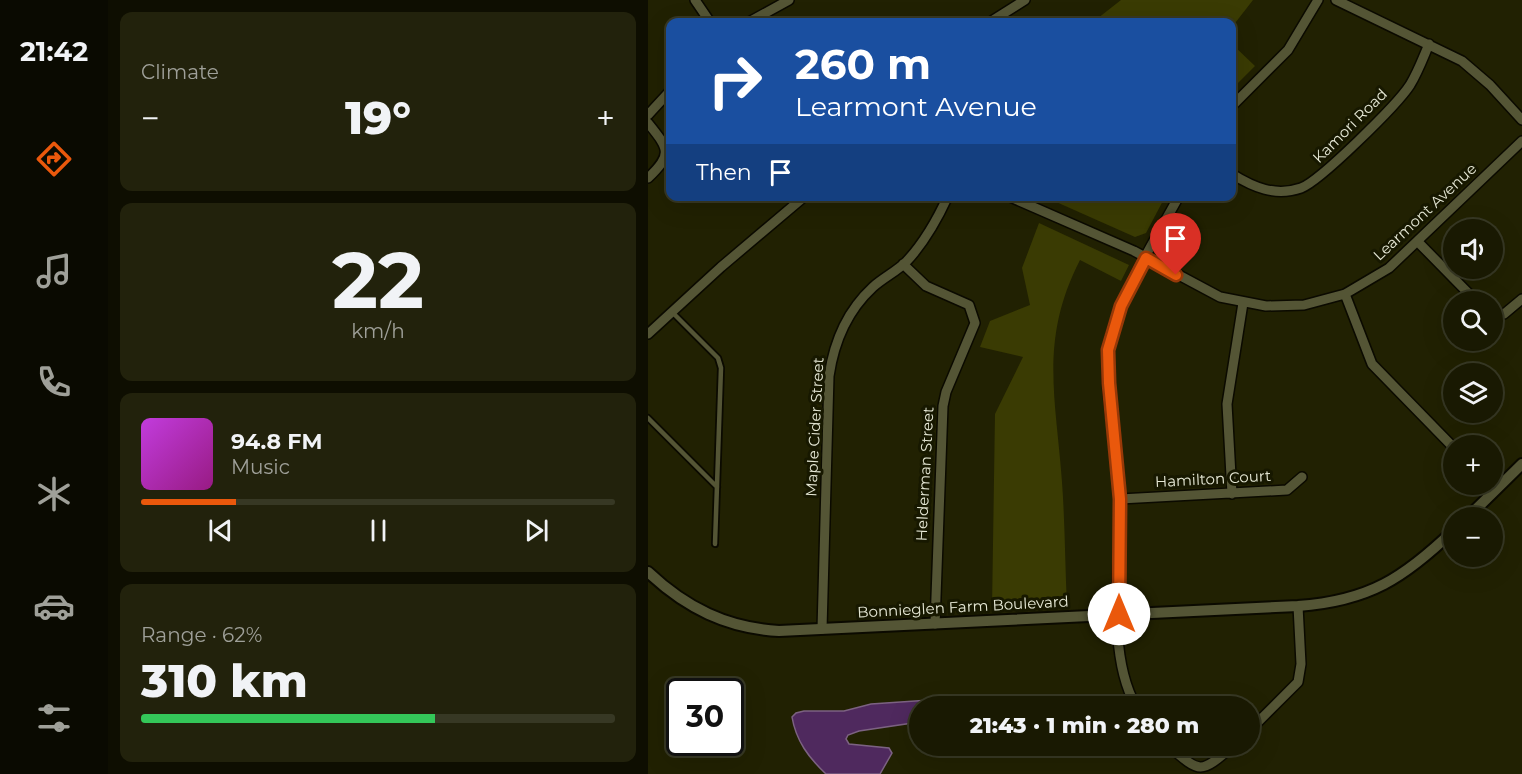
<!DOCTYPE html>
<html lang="en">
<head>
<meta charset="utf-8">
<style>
  body { margin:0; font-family:Montserrat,sans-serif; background:#22220c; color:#f1f3f6; height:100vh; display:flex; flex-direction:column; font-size:22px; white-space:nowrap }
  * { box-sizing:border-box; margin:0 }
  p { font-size:20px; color:#9fa099 }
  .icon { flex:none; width:33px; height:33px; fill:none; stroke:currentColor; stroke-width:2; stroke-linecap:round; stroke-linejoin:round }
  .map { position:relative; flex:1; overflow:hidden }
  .drawer { display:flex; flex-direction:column; gap:12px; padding:12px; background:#0e0e01; width:540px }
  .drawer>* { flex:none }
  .guide { position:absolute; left:18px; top:18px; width:570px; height:183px; border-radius:12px; box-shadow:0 6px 24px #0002,0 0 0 2px #373824; background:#1a4fa0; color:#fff; overflow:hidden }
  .controls { position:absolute; left:795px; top:219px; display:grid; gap:12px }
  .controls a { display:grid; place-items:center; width:60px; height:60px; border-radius:50%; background:#191902; box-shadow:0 6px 24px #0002,0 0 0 2px #373824; font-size:30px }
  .speed { position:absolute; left:18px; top:678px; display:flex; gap:12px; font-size:30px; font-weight:700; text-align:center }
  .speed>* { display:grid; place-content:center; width:78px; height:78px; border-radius:50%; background:#191902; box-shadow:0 6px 24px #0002,0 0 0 2px #373824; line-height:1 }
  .speed .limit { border:3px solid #111; border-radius:9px; background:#fff; color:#111 }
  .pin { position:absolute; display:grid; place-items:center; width:51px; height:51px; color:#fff; margin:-62px -26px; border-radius:50% 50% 50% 0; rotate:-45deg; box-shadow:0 0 6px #0007 }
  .pin .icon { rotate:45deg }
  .me { position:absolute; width:66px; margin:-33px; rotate:0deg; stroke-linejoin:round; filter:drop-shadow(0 0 4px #0008) }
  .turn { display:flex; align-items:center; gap:21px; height:126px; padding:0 30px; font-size:27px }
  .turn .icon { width:78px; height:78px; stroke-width:2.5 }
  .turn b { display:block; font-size:42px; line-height:51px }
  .then { display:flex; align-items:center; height:57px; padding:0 30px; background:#0003; gap:12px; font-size:22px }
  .big { font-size:45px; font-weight:800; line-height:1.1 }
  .drawer .widget { flex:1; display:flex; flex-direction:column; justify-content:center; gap:9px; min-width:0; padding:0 21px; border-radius:12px; background:#22220c }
  .drawer .dial { align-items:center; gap:0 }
  .dial b { font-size:78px; line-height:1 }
  .song { display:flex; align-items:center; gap:18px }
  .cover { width:72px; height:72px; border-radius:9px; background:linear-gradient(135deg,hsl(290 70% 55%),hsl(310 70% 35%)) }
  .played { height:6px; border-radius:3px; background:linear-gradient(90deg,#ea580c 20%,#373824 20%) }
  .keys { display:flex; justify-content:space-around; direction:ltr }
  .heat { display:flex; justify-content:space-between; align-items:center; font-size:33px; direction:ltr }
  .charge { height:9px; border-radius:4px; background:linear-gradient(90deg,#34c759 62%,#373824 0) }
  .trip { position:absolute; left:261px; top:696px; width:351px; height:60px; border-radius:30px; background:#191902; box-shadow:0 6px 24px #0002,0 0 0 2px #373824; font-weight:800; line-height:60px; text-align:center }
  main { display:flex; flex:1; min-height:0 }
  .menu { display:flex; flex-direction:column; width:108px; justify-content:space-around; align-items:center; background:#0a0a01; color:#9fa099 }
  .menu .icon { width:42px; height:42px }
  .menu .selected { color:#ea580c }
  .menu b { font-size:27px; color:#f1f3f6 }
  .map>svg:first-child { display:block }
  .green { fill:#3a3b03 }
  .water { fill:#4f295e; stroke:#7c6282; stroke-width:1.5 }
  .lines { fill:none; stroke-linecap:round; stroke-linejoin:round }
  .service-casing { stroke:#0b0a00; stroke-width:8 }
  .minor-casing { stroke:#0b0a00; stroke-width:12 }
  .tertiary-casing { stroke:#0b0a00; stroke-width:14 }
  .service { stroke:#545535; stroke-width:4.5 }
  .minor { stroke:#545535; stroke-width:9 }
  .tertiary { stroke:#545535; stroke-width:10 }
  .route-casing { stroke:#983908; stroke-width:15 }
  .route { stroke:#ea580c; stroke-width:10 }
  .labels { text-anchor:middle; stroke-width:6; stroke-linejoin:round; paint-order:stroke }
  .street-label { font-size:15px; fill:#e6e8d5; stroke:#171800 }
</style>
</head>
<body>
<main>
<nav class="menu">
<b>21:42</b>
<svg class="icon selected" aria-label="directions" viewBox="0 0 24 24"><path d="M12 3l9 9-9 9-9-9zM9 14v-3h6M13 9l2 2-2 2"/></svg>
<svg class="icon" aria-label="music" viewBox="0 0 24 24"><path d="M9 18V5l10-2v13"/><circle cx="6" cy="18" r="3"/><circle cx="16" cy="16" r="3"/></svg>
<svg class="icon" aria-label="phone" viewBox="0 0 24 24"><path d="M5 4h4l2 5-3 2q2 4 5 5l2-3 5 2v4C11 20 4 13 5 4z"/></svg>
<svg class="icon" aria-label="climate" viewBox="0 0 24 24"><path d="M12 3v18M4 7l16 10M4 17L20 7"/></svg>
<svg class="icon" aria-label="car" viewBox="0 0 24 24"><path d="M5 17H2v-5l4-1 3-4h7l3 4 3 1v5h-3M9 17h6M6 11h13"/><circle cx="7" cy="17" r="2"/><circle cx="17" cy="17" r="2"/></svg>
<svg class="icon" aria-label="filters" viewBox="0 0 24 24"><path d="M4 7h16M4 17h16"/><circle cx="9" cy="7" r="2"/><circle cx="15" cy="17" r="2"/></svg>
</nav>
<section class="drawer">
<div class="widget"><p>Climate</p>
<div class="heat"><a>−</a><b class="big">19°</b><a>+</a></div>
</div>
<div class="widget dial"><b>22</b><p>km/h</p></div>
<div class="widget">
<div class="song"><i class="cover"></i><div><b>94.8 FM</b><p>Music</p></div></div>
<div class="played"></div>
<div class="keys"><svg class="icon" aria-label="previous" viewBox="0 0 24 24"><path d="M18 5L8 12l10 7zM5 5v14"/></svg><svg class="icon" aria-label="pause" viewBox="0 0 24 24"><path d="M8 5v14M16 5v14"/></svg><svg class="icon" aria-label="next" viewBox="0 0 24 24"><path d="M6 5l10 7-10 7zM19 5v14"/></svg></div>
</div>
<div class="widget"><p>Range · 62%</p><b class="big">310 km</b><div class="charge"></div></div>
</section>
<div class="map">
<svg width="874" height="774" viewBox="0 0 874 774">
  <rect width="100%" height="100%" fill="#212102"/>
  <!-- green -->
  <path class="green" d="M473 0H605L584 27V22H445Z
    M584 44 607 66 584 89Z
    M397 197H517L498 233 487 237Z
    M391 223 481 265 473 281 432 260C391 340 408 398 414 482 417 523 417 565 419 606L344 609 347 414 375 357 332 347 342 321 382 305 374 268Z"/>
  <!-- water -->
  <path class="water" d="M282 700 292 701 298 706H272L271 722 211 731 200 735 198 739 201 744 241 748 244 753 232 774H178C161 758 148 741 144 717L148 713 156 711H196L223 704Z"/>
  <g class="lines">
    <!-- service casing -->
    <g class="service-casing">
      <path id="service" d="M23 311 70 358 73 368 67 544
        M0 418 69 487"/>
    </g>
    <!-- minor casing -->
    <g class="minor-casing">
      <path id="minor" d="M47 0 62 22
        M688 0 814 61 842 85 874 120
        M101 22 141 0
        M342 22 377 0
        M584 106 640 50 670 0
        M0 115 22 91
        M0 123C21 149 25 154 0 178
        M584 174C605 187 627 197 653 188 672 181 749 105 762 85 770 72 775 58 781 44
        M360 196 486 251 572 297 618 306 656 305 697 294 741 268 874 141
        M770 242 829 302
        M255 264 278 286 321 305 327 323 298 392 295 406 287 624
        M697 294 724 364 806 448
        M844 315 856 314 874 299
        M0 334 73 267 157 196
        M584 494 579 404 595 303
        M472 499 639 490 654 477
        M174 629 181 376C186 342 200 310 225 287 235 278 249 271 258 262 276 243 289 220 300 196
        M488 706C457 652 473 561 472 499 472 447 452 392 462 340 471 296 509 237 531 196
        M602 730 650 682 653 664 650 606
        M521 746C553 774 552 774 585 746"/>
    </g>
    <!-- tertiary casing -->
    <g class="tertiary-casing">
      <path id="tertiary" d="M819 518 874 464
        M0 572C38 608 79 628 131 631L650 606C721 601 756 578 806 530"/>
    </g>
    <!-- service -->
    <use href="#service" class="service"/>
    <!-- minor -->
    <use href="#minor" class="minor"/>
    <!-- tertiary -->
    <use href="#tertiary" class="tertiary"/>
  </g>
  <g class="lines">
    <!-- route casing -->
    <g class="route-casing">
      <path id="route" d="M471 614 472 499 461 383 460 350 473 306 498 258 528 275"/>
    </g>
    <!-- route -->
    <use href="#route" class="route"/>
  </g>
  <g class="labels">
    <!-- street labels -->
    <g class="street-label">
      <text transform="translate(702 126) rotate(-45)" y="5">Kamori Road</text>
      <text transform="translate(777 212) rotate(-43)" y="5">Learmont Avenue</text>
      <text transform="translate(167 427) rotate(-87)" y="5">Maple Cider Street</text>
      <text transform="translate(277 474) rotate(-87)" y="5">Helderman Street</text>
      <text transform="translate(565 479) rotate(-3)" y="5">Hamilton Court</text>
      <text transform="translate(315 607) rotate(-3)" y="5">Bonnieglen Farm Boulevard</text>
    </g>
  </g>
</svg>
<div class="controls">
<a><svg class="icon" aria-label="sound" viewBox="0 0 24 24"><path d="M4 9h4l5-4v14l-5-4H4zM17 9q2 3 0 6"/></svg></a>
<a><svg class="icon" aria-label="search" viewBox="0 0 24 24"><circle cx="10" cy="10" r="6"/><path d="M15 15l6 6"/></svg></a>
<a><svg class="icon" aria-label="layers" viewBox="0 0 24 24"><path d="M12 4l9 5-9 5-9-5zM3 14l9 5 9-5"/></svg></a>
<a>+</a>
<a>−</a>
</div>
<div class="speed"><div class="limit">30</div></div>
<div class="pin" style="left:528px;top:275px;background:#d93025"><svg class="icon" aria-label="arrive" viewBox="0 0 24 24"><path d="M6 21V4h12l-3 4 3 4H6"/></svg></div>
<svg class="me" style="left:471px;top:614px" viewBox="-20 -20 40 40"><circle r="19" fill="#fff"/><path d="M0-13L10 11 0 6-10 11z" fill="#ea580c"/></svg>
<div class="trip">21:43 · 1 min · 280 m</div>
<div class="guide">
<div class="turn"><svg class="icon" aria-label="right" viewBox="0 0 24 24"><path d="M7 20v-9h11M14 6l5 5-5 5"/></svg><div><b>260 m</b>Learmont Avenue</div></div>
<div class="then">Then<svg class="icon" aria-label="arrive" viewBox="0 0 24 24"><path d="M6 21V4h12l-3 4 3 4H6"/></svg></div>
</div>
</div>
</main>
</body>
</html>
